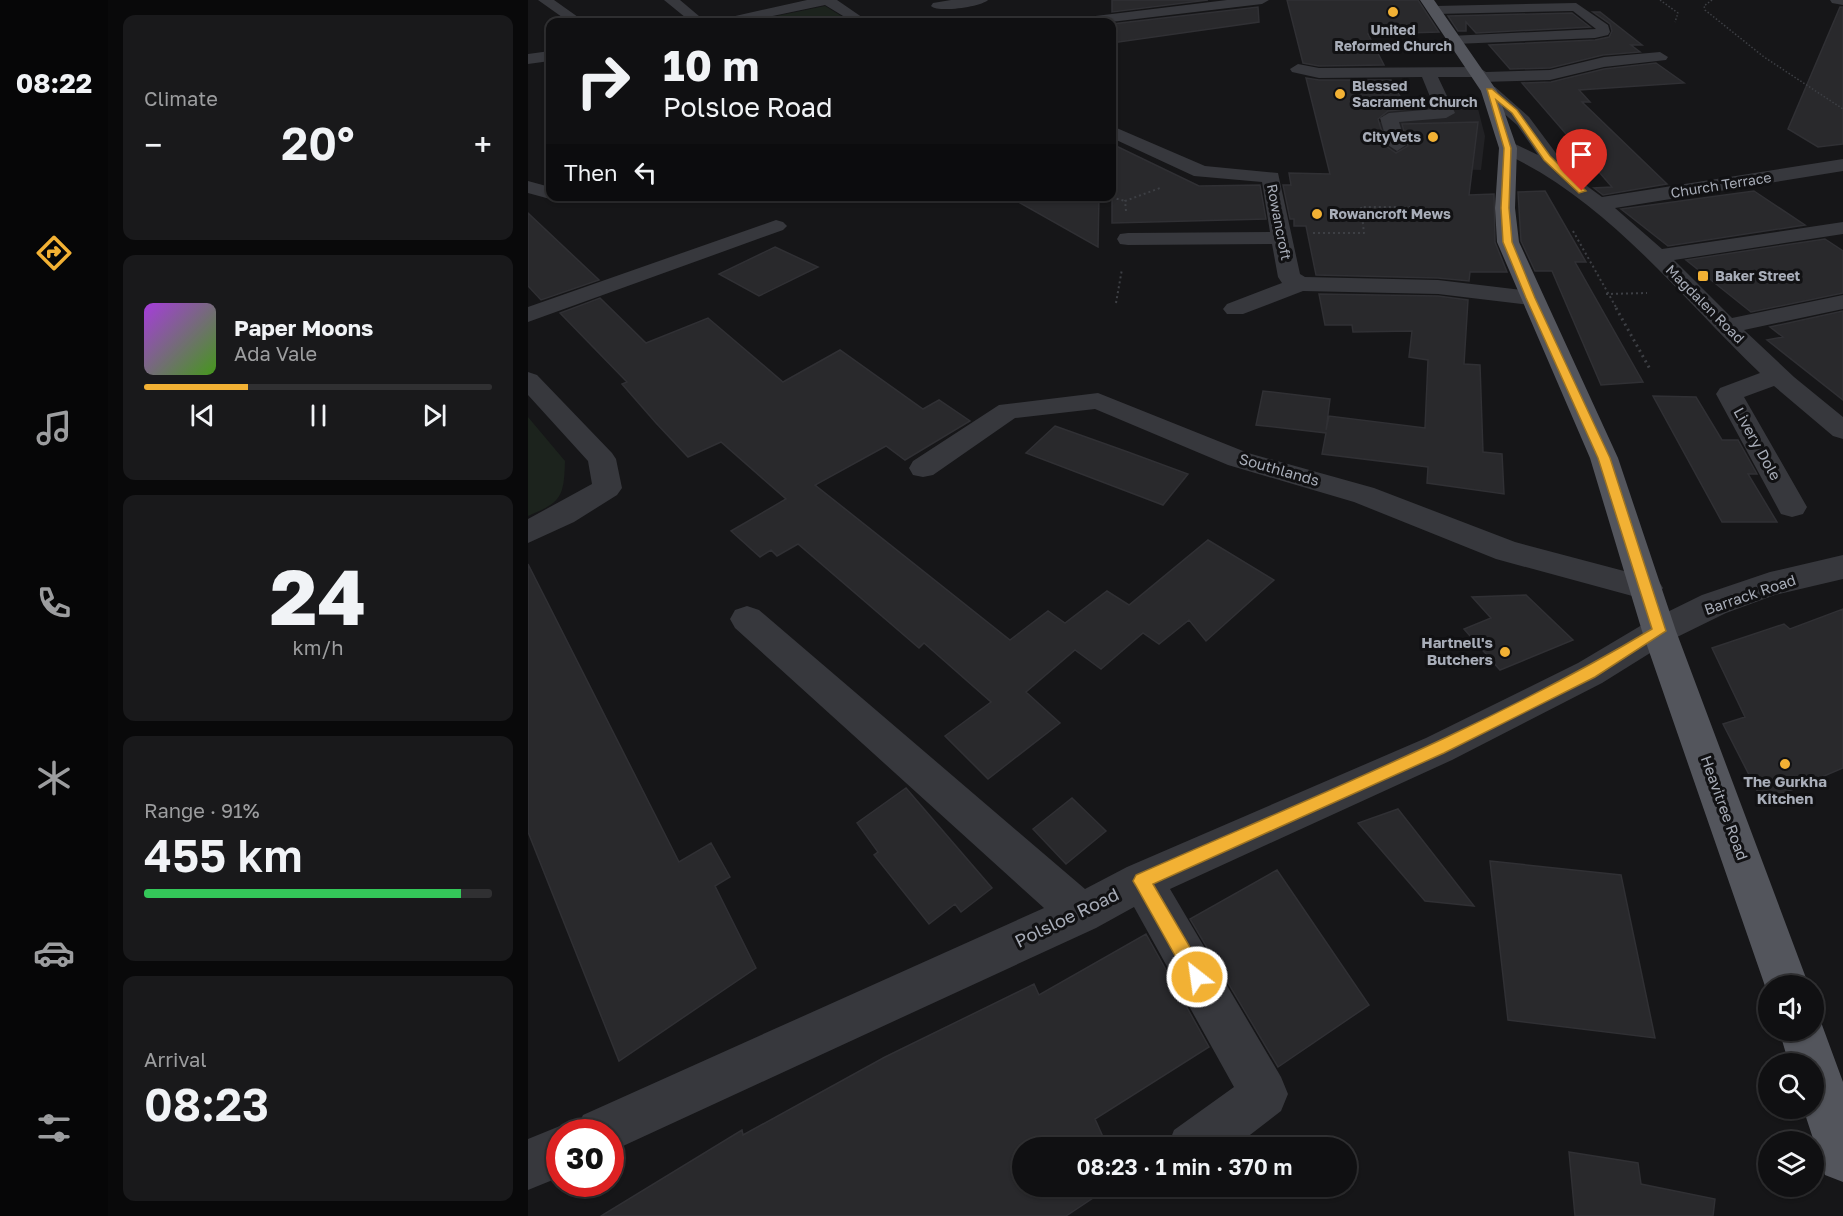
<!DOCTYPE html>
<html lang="en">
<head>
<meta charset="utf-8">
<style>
  body { margin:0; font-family:"Golos Text",sans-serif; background:#19191b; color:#f1f3f6; height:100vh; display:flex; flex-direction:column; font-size:22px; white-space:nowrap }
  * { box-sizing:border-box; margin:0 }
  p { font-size:20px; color:#9c9d9f }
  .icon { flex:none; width:33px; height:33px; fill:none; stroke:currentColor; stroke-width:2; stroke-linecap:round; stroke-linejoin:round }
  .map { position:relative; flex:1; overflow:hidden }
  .side { display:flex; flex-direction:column; gap:15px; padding:15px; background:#09090a; width:420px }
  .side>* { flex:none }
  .banner { position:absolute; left:18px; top:18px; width:570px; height:183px; border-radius:12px; box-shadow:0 2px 4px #0004,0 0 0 2px #303032; background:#101012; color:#f1f3f6; overflow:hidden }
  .tools { position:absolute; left:1230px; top:975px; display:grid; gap:12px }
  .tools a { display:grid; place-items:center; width:66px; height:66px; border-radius:50%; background:#101012; box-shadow:0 2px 4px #0004,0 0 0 2px #303032; font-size:30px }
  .speed { position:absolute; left:18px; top:1119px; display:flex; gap:12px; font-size:30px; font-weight:700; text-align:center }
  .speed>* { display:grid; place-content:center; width:78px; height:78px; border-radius:50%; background:#101012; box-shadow:0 2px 4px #0004,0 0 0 2px #303032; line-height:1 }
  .speed .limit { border:9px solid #d22; background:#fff; color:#111 }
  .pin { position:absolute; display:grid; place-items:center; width:51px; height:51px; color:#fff; margin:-62px -26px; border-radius:50% 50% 50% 0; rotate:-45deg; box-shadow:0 0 6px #0007 }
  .pin .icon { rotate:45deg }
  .me { position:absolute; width:66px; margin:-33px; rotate:330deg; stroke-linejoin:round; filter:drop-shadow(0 0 4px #0008) }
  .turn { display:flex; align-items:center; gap:21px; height:126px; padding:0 18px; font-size:27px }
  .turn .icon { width:78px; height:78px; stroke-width:2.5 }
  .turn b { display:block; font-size:42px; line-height:51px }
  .then { display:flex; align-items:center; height:57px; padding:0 18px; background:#0003; gap:12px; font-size:22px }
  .big { font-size:45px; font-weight:600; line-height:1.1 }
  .side .card { flex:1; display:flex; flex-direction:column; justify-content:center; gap:9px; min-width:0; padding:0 21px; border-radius:12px; background:#19191b }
  .side .dial { align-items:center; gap:0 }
  .dial b { font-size:78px; line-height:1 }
  .song { display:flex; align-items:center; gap:18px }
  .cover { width:72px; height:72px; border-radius:9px; background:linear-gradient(135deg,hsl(280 70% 55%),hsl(100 70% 35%)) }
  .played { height:6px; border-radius:3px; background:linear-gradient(90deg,#f2b134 30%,#303032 30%) }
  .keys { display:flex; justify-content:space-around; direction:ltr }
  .heat { display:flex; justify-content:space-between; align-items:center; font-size:33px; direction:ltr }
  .charge { height:9px; border-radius:4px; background:linear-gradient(90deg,#34c759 91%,#303032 0) }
  .trip { position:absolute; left:484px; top:1137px; width:345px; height:60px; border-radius:30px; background:#101012; box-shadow:0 2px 4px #0004,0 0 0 2px #303032; font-weight:600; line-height:60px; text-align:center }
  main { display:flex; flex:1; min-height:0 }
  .dock { display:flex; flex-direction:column; width:108px; justify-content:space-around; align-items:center; background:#060607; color:#9c9d9f }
  .dock .icon { width:42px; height:42px }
  .dock .current { color:#f2b134 }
  .dock b { font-size:27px; color:#f1f3f6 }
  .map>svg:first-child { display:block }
  .built { fill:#222225 }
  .green { fill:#1c231d }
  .building { fill:#29292c; stroke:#303034; stroke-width:1.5 }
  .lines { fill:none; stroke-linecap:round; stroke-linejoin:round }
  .path-far2 { stroke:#3d3f44; stroke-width:1.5; stroke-dasharray:1.5 2; stroke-linecap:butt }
  .path-far1 { stroke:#3d3f44; stroke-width:2; stroke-dasharray:2 3; stroke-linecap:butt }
  .path { stroke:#3d3f44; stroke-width:3; stroke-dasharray:2 4; stroke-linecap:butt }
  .minor { fill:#37383d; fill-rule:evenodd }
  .major { fill:#53555c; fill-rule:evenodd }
  .route { fill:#f2b134; stroke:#9d7322; stroke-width:1.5 }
  .poi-dot { fill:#f2b134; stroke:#111113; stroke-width:2 }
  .labels { text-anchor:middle; stroke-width:6; stroke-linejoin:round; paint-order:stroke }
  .far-poi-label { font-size:14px; font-weight:bold; fill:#a8adb8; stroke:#111113; text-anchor:start }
  .far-street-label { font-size:14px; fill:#a8adb8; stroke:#111113 }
  .street-label { font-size:15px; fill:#a8adb8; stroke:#111113 }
  .poi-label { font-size:15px; font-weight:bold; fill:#a8adb8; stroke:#111113; text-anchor:end }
  .near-street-label { font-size:18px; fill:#a8adb8; stroke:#111113 }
</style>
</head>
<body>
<main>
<nav class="dock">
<b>08:22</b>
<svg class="icon current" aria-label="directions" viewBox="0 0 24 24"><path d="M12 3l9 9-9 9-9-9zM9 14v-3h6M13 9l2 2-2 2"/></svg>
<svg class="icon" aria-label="music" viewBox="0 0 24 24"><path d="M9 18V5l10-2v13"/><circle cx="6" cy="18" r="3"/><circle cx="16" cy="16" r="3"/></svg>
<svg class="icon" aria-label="phone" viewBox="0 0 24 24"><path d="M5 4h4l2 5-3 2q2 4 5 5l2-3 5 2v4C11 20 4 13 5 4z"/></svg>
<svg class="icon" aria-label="climate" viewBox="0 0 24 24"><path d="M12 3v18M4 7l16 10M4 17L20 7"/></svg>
<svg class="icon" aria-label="car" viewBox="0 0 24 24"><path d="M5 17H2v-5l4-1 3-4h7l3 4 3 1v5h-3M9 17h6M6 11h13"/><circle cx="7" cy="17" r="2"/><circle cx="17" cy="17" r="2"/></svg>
<svg class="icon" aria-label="filters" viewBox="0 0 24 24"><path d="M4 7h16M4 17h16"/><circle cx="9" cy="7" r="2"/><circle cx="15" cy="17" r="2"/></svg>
</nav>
<section class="side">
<div class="card"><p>Climate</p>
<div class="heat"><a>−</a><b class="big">20°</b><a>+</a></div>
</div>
<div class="card">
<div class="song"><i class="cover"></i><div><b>Paper Moons</b><p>Ada Vale</p></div></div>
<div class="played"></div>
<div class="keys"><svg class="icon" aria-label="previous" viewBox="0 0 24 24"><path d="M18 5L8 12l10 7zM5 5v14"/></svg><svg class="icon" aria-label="pause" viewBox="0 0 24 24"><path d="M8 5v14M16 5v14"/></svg><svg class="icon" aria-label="next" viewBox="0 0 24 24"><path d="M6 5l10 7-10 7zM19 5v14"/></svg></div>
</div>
<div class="card dial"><b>24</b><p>km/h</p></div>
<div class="card"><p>Range · 91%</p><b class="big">455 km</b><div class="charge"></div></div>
<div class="card"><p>Arrival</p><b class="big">08:23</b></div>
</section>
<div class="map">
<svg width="1315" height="1216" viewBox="0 0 1315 1216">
  <rect width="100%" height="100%" fill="#161618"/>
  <!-- built -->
  <path class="built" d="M949 105 957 136 953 170 916 169 846 161 850 124 855 119V114L865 106Z"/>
  <!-- green -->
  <path class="green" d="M297 6 323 22H220Z
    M0 417 37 461C36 498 33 502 0 516Z"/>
  <!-- building -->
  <path class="building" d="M584 0H680L584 12Z
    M759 0H890L911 32 840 34 856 65 791 66 775 63Z
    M730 7 731 22 584 43V24Z
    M1312 7H1315V144L1290 147 1260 129Z
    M1065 12H1072L1114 45H1103L1112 52 1075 55 1022 68 982 69 961 45 1067 40 1081 37 1084 31 1082 24Z
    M1044 13 1062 27 948 33 938 22V31H930L920 16Z
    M1128 63 1156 83 1051 90 1062 102H1054L1139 184 1075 195 1066 188 1084 187 994 83 1023 82 1076 69Z
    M778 78 791 80H863L879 109 860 111 850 119 858 146 868 153 880 146 874 124 950 122 941 195 966 194 967 242 979 272H942L941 281 910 278 788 275 778 226H766V219H762L755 185H763L761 173 802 174Z
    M584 144 671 186 732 185 738 219 584 223Z
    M1017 191 1058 262H1047L1115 382 1073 385 1024 271H1007L993 241 990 192Z
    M1226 191 1277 225 1140 246 1093 209Z
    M480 196H571L570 247Z
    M0 213 71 280 13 300 0 286Z
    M1297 239 1315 251V293L1223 312 1158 260Z
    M247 247 290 267 231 296 191 274Z
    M791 294 910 296 940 300 936 364 952 365 955 452 974 454 976 494 899 483 900 467 794 454 798 433 728 425 735 391 802 399 798 430 801 416 897 428 900 360 881 357 884 331 825 332 824 325H797Z
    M72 298 118 343 180 318 255 382 312 350 395 409 411 400 442 421 377 460 358 446 287 485 482 640 520 611 537 623 579 591 601 605 680 540 746 580 678 641 661 620 631 644 615 633 573 669 547 650 498 692 532 723 460 779 417 736 463 702 396 643 391 648 270 544 249 556 243 550 232 557 203 531 258 499 193 442 160 457 128 423 94 384 99 382 32 313Z
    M1315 311V400L1239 340 1255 337 1242 327Z
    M1125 396 1168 397 1194 440H1210L1229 474H1220L1249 522H1194Z
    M527 426 600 452 660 474 635 505 498 453Z
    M0 564 151 862 183 843 202 877 187 886 228 968 91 1061 0 832Z
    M998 595 1045 640 972 670 936 629 963 618 944 597Z
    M1315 609V768L1235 802 1195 724 1217 717 1184 648 1256 624 1262 629Z
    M378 788 464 888 433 912 427 904 401 924 346 855 350 852 329 823Z
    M544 798 578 831 538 864 505 829Z
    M870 809 946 906 897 901 830 823Z
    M962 861 1093 875 1127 1038 980 1020Z
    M749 870 841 1005 750 1067 662 919Z
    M618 934 681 1047 567 1119 580 1148H495V1186H583L538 1216H73L214 1130 215 1135 357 1057 506 984 511 995Z
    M1041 1152 1110 1163 1113 1184 1187 1199 1185 1216H1047Z"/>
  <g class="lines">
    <!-- path-far2 -->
    <path class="path-far2" d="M1132 0 1150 13 1147 22
      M1184 0 1176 6 1177 10 1236 57 1315 109"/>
    <!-- path-far1 -->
    <path class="path-far1" d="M579 196 597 201
      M598 211 597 201 632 188
      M1045 231 1089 309
      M785 233H836L833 207H893
      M1078 294 1119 293
      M588 303 594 269"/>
    <!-- path -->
    <path class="path" d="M1088 308 1122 369"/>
    <!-- minor -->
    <path class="minor" d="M10 0H26L57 22H41Z
      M136 0H152L178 22H163Z
      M279 0H309L341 22H325L297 5 216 22H192L194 19Z
      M423 0H460C453 7 410 13 403 6L405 3Z
      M699 0H741L734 4 583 22H544L551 18Z
      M1302 0H1315V5L1304 3Z
      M1048 3 1080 25 1082 32 1080 35 1067 38 927 44 919 39 922 36 1068 29 1045 11 907 14 900 10 907 6Z
      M22 51V61L0 64V54Z
      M1132 52 1140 57 1138 60 1076 67 1022 80 953 82 945 77H910L927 113 918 118 871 122 878 145 869 151 860 145 852 118 861 113 907 109 894 77 791 78 764 72 762 69 770 64 791 68 950 67 958 72 1022 70 1076 57Z
      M961 86 967 87 1001 117 1039 168 1037 170 1074 197 1315 159V171L1087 208 1134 249 1315 222V234L1146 260 1204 318 1315 295V309L1216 330 1266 377 1315 417V439L1305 436 1246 386 1216 397 1279 507 1275 514 1264 517 1253 514 1188 394 1192 388 1232 373C1151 296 1078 198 973 152L971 148 973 144H987L1010 155 989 125 955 95 953 91Z
      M584 126 677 166 750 173 772 274 777 277 910 280 1003 291 1011 293 1015 298 1011 303 1003 305 910 294 775 291 715 314H699L695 309 699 304 754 283 750 277 744 244 600 245 592 244 589 239 592 234 600 233 742 232 734 182 666 176 584 138Z
      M0 181 22 187V196H30L22 199 0 193Z
      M248 220 255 222 259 226 255 230 0 322V307Z
      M0 372 9 375 84 453 88 459 94 488 89 495 46 522 0 543V519L64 484 60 461 0 395Z
      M570 393 720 453 846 488 987 542 1130 580 1135 588 1130 596 1119 600 968 559 826 502 700 465 567 409 487 418 405 475 395 477 385 475 381 468 385 461 471 405Z
      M1315 555V579L1247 595 1198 613 1143 640 1074 683 924 760 642 889 753 1077 760 1094 753 1111 705 1148H639L646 1130 706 1087 606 907 568 928 82 1152V1132H32V1177L0 1190V1139L32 1126 47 1132 55 1115 516 908 207 628 202 619 207 610 219 606 231 610 557 889 599 867 898 738 1050 663 1119 622 1174 595 1242 572Z"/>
    <!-- major -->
    <path class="major" d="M892 0H906L969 91 989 148 987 208 991 242 1090 458 1148 631 1281 986H1240V995L1237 986 1114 631 1062 458 969 242 967 208 971 148 953 91Z
      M1286 1012 1290 1014 1315 1082V1182L1297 1175 1275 1108H1286V1064H1261L1251 1030H1286Z"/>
  </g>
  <!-- route -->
  <path class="route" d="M959 89H964L989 110 1022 156 1058 191 1051 193 1016 160 984 113 968 100 983 148 981 208 984 242 1007 298 1082 458 1138 631 1067 677 916 753 625 884 676 971 679 977 676 984 669 987 663 984 608 886 605 881 608 875C782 798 960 727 1124 629L1070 458 998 298 975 242 973 208 976 148Z"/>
  <!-- markers -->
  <g class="poi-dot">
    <circle cx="865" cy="12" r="6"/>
    <circle cx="812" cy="94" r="6"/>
    <circle cx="905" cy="137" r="6"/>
    <circle cx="789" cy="214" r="6"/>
    <rect x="1169" y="270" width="12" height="12" rx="3"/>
    <circle cx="977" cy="652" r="6"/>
    <circle cx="1257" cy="764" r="6"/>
  </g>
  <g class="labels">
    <!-- far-poi labels -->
    <g class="far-poi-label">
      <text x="865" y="35" text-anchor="middle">United<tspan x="865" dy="16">Reformed Church</tspan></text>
      <text x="824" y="91">Blessed<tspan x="824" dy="16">Sacrament Church</tspan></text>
      <text x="893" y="142" text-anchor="end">CityVets</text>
      <text x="801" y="219">Rowancroft Mews</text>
      <text x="1187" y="281">Baker Street</text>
    </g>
    <!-- far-street labels -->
    <g class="far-street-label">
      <text transform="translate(1193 185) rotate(-9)" y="5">Church Terrace</text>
      <text transform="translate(751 222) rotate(79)" y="5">Rowancroft</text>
      <text transform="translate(1177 304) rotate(45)" y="5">Magdalen Road</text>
    </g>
    <!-- street labels -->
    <g class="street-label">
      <text transform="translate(1229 444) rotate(61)" y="5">Livery Dole</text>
      <text transform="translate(751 470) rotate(16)" y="5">Southlands</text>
      <text transform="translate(1222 595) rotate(-19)" y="5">Barrack Road</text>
      <text transform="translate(1196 808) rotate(70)" y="5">Heavitree Road</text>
    </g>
    <!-- poi labels -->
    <g class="poi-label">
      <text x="965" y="648">Hartnell's<tspan x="965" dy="17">Butchers</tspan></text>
      <text x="1257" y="787" text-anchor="middle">The Gurkha<tspan x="1257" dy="17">Kitchen</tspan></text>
    </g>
    <!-- near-street labels -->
    <g class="near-street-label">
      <text transform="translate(539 918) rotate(-26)" y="6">Polsloe Road</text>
    </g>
  </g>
</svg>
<div class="tools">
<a><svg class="icon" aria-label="sound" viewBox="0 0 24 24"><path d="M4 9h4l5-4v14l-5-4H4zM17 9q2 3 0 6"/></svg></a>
<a><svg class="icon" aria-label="search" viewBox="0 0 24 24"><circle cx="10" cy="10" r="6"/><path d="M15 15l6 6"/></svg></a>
<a><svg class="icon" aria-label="layers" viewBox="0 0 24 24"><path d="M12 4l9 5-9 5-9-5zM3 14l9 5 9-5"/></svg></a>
</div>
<div class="speed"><div class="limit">30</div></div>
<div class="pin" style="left:1054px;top:191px;background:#d93025"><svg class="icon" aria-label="arrive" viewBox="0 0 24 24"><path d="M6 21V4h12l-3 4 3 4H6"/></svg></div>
<svg class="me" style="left:669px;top:977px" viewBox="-20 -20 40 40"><circle r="17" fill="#f2b134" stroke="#fff" stroke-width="3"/><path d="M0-11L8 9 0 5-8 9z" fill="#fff"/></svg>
<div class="trip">08:23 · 1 min · 370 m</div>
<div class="banner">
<div class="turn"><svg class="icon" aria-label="right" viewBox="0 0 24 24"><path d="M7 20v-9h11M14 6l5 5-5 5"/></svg><div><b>10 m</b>Polsloe Road</div></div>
<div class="then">Then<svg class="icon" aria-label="left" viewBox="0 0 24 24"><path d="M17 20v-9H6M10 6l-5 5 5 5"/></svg></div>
</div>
</div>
</main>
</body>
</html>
